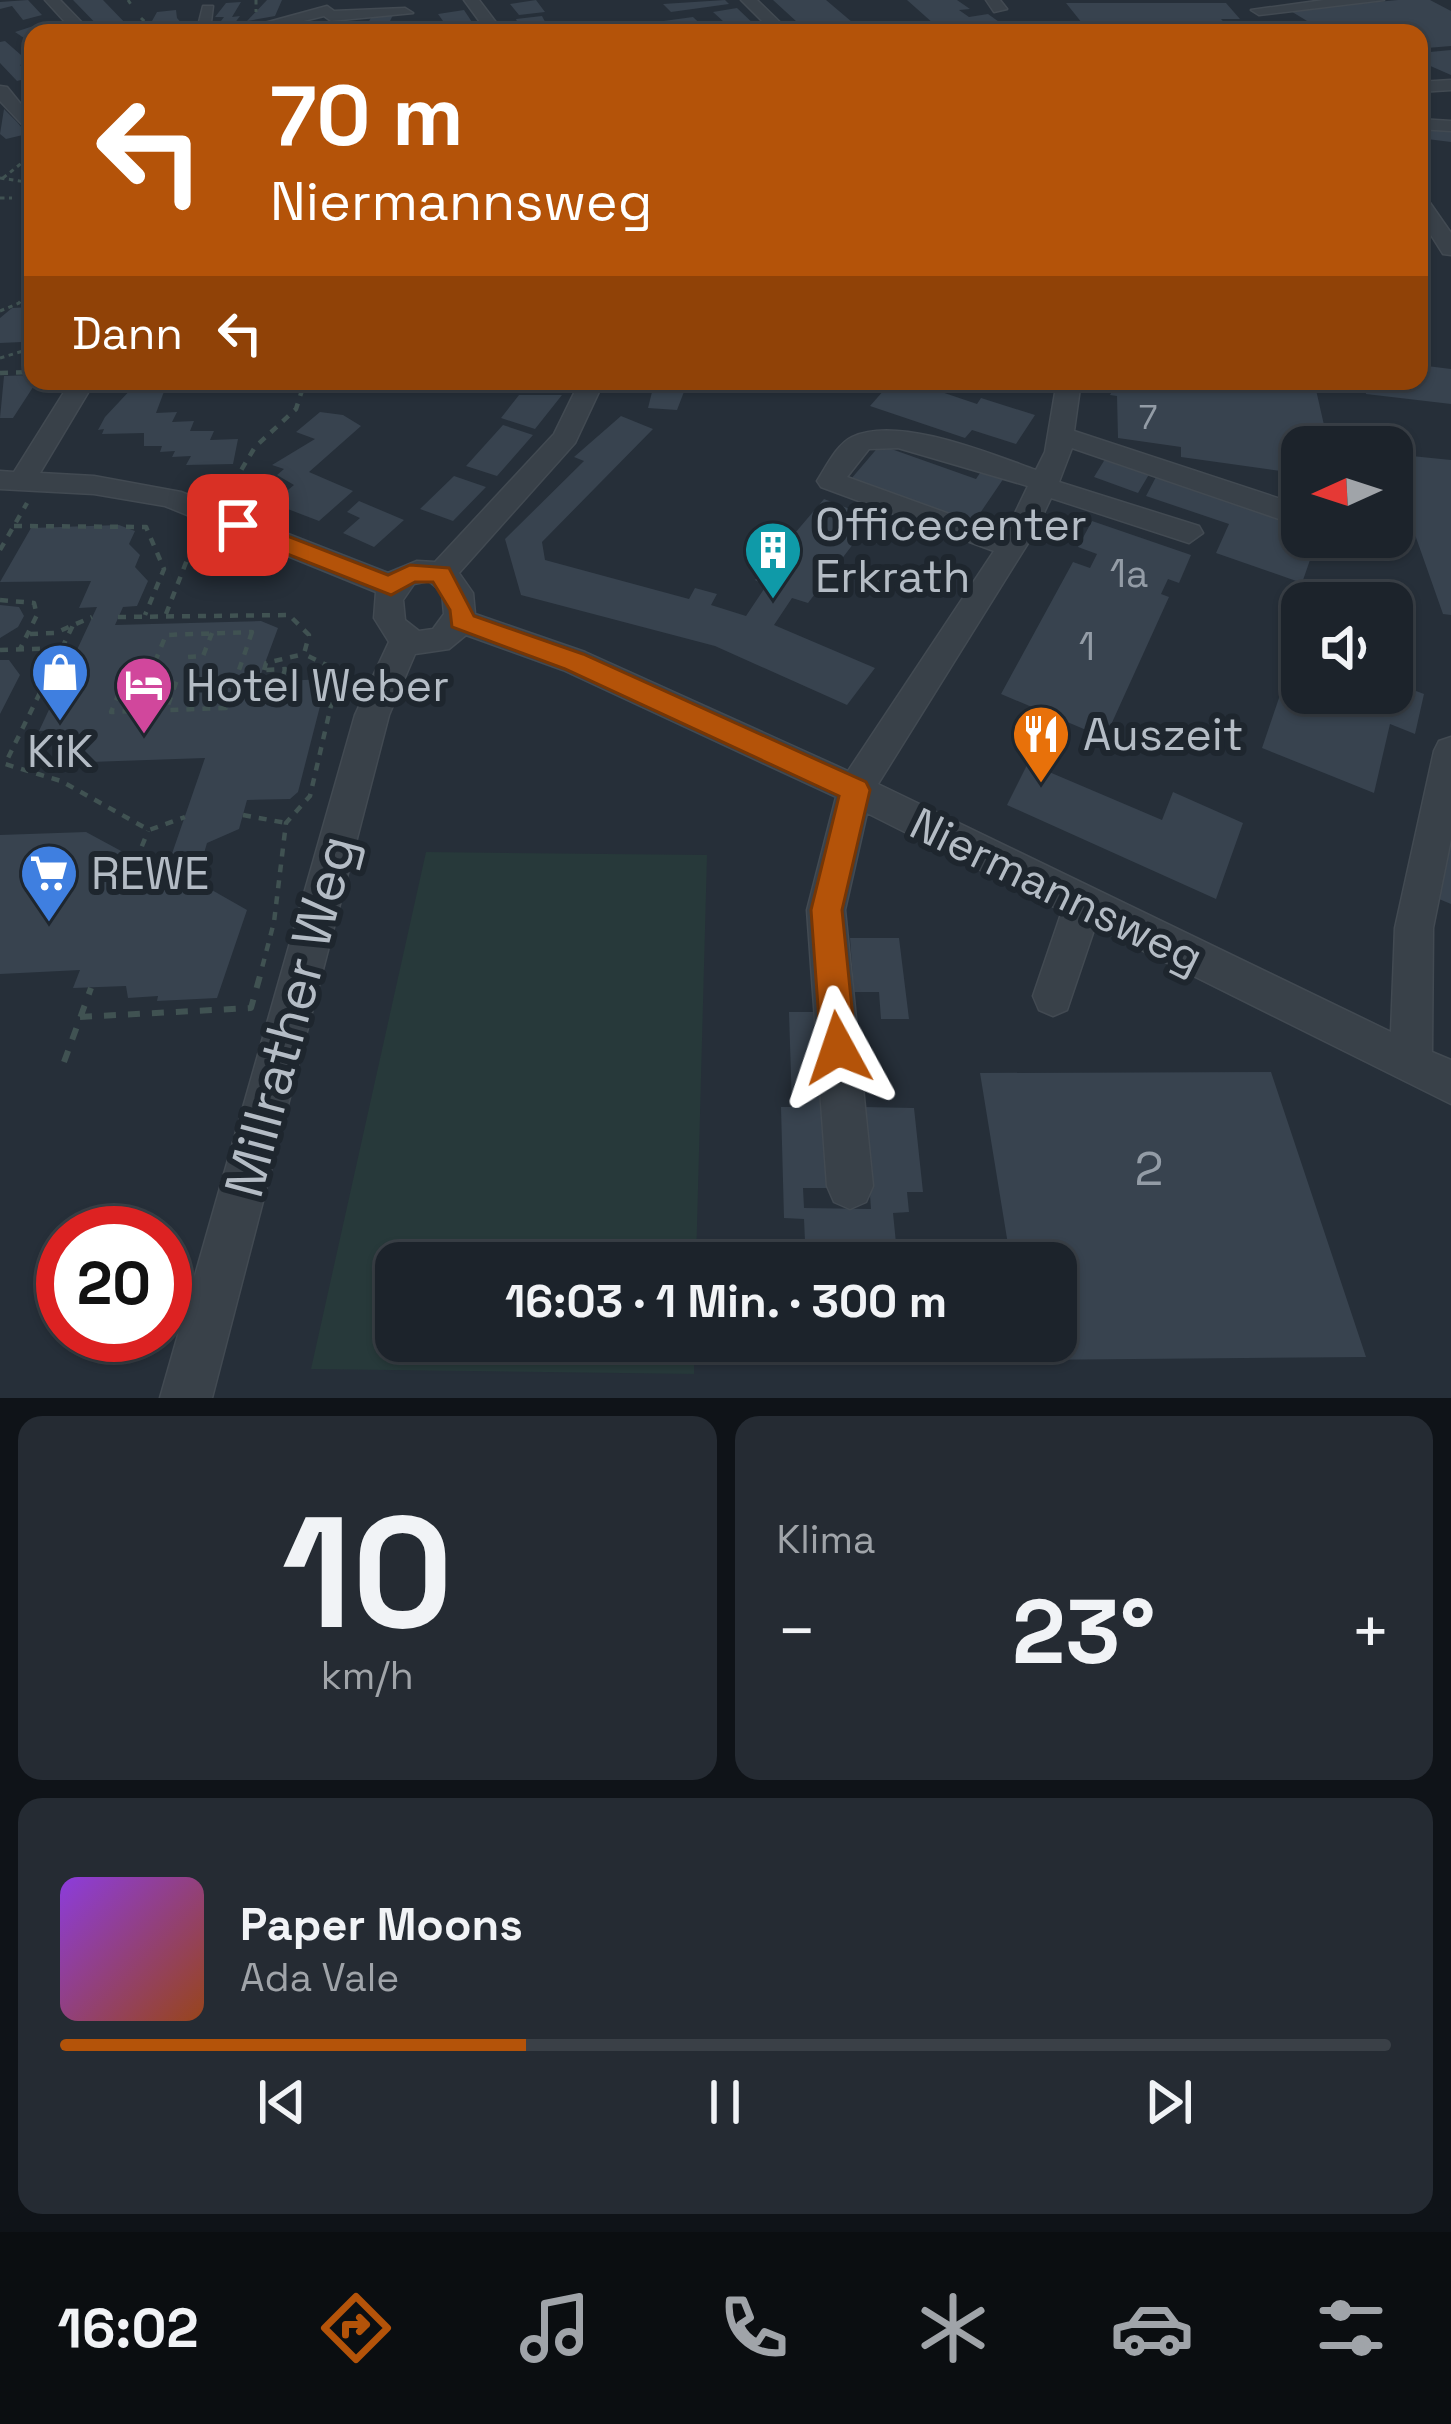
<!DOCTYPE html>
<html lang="de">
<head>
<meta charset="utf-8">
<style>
  body { margin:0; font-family:"Space Grotesk",sans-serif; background:#252b33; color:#f1f3f6; height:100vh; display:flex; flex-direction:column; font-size:45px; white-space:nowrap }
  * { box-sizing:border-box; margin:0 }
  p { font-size:39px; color:#a0a4a9 }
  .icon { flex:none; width:66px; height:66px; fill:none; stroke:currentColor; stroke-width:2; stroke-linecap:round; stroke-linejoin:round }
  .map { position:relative; height:1398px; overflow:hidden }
  .side { display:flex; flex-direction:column; gap:18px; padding:18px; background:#0f1318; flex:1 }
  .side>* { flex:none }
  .top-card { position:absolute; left:24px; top:24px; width:1404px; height:366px; border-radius:24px; box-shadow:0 3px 9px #0004,0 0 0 3px #3a4047; background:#b45309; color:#fff; overflow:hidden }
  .needle { width:78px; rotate:267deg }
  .buttons { position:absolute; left:1281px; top:426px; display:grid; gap:24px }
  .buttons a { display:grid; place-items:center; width:132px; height:132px; border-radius:24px; background:#1c232b; box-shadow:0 3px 9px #0004,0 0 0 3px #3a4047; font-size:60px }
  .speed { position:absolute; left:36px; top:1206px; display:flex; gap:24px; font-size:60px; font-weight:700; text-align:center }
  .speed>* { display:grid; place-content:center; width:156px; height:156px; border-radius:50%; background:#1c232b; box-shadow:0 3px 9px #0004,0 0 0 3px #3a4047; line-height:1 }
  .speed .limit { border:18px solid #d22; background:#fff; color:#111 }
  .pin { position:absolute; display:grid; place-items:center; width:102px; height:102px; color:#fff; margin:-51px; border-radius:24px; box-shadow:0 6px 18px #0006 }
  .me { position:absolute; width:132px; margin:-66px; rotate:355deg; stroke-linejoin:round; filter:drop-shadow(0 0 9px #0008) }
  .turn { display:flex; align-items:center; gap:42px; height:252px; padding:0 48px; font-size:54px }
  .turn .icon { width:156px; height:156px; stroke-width:2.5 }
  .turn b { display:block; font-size:84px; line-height:102px }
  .then { display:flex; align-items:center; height:114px; padding:0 48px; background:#0003; gap:24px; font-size:45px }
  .big { font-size:90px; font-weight:800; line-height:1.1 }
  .side .widget { flex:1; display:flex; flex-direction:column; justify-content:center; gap:18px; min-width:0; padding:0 42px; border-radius:24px; background:#252b33 }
  .side .dial { align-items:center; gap:0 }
  .dial b { font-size:156px; line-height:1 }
  .song { display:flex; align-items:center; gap:36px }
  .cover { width:144px; height:144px; border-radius:18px; background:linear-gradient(135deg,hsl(270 70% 55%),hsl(20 70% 35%)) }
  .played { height:12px; border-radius:6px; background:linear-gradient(90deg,#b45309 35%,#3a4047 35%) }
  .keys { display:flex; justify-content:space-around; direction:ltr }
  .heat { display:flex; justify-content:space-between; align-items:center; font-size:66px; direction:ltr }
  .side .tiles { flex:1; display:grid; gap:18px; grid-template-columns:1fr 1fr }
  .widget:last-child { grid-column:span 2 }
  .trip { position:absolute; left:375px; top:1242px; width:702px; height:120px; border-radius:24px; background:#1c232b; box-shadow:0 3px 9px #0004,0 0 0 3px #3a4047; font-weight:800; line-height:120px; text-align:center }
  .dock { display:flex; height:192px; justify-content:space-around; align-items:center; background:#0b0e11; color:#a0a4a9 }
  .dock .icon { width:84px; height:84px }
  .dock .current { color:#b45309 }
  .dock b { font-size:54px; color:#f1f3f6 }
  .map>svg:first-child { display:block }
  .green { fill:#27393a }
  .building { fill:#38434f }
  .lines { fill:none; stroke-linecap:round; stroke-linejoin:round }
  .minor-casing { stroke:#424a52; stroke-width:3 }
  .path-far2 { stroke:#405252; stroke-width:3; stroke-dasharray:4.5 4.5; stroke-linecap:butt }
  .path-far1 { stroke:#405252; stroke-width:4.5; stroke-dasharray:8 8; stroke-linecap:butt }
  .path { stroke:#405252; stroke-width:6; stroke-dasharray:12 12; stroke-linecap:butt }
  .minor { fill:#394149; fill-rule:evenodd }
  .route { fill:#b45309; stroke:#753606; stroke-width:3 }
  .labels { text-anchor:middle; stroke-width:12; stroke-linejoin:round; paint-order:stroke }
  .far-number-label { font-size:33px; fill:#939ca6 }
  .number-label { font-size:39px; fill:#939ca6 }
  .poi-label { font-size:45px; fill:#b4bcc5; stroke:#1e262e; text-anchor:start }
  .street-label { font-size:45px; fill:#b4bcc5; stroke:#1e262e }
  .near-number-label { font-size:48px; fill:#939ca6 }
  .near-street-label { font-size:54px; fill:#b4bcc5; stroke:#1e262e }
</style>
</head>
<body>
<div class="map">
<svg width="1451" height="1398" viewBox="0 0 1451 1398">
  <rect width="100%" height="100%" fill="#262f39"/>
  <!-- green -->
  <path class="green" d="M426 852 707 855 696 1263H396V1341H694V1374L311 1369Z"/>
  <!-- building -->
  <path class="building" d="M28 0 42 15 23 20 12 6 0 9V2Z
    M73 0H103L130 28 105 33Z
    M267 0H282L275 16 247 21Z
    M536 0 545 12 519 15 510 4Z
    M725 0 729 4 671 12 663 4Z
    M773 0H826L865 33H809Z
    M907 0H957L970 9 959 10 969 17 988 14 1002 24 943 32Z
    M1398 0H1430L1451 11V46L1427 48 1419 43V33H1401L1381 22 1317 27 1289 10Z
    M241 2 232 17 240 16 234 24 218 25 224 17H215L226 3Z
    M1066 3H1226L1240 19H1221L1228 27H1245L1250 33H1090Z
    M737 8 759 29 735 32 713 12Z
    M176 10 177 18 190 33H164L152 21 157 12Z
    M464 10 474 25 448 28 438 14Z
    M393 15 389 23 398 26 395 33H380L368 23 372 16Z
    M542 16 551 33H522L516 19Z
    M693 17 710 33H641L634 25Z
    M49 21 54 26 30 32 33 44 15 32Z
    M5 41 29 62 20 65 33 77 17 81 0 63V42Z
    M1451 50V75L1419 61V53Z
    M4 109 17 122 27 134 6 139 0 134Z
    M1419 130H1451V142L1419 138Z
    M33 307V326L22 342 0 343V318L12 308Z
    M1419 365 1451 369V404L1366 394 1363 381H1419Z
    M33 375 37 381 13 418H0L4 376Z
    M127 381H168L156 413 177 412 172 422 194 421 190 431H214L210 440 238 439 233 464 186 465 191 456 172 457 175 451 160 452 162 446H144V433L102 434 104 429 98 430 105 417 134 386H125Z
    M892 381H909L977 404 981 398 1035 415 1016 444 972 430 965 438 870 406Z
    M1117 381H1314L1329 447H1302V474L1181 457V447L1118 438 1117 396 1110 395Z
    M667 384H687L677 410 648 408 653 388Z
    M519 395H562L535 429 501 418Z
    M320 412 343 415 361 426 309 472 353 491 319 521 272 503 294 485 277 475 284 469 272 465 315 439 296 432Z
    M621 416 653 429 542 542 545 560 689 599 695 588 717 594 711 605 746 616 766 586 755 580 824 499 873 518 808 603 792 598 774 625 875 668 847 705 715 646 521 595 505 539 584 461 574 457Z
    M503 425 533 435 497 476 466 466Z
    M880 445 976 479 986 464 1008 472 972 525 851 479Z
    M1392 454 1451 460V615L1443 614 1407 512 1392 510Z
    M1107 456 1151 471 1138 493 1094 477Z
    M1157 475 1302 523V537H1318L1302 583 1216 553 1229 524 1146 496Z
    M454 476 486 487 453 521 420 509Z
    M359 501 404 520 374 547 343 533 360 518 347 512Z
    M1092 521 1191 555 1179 583 1168 579 1161 594 1169 597 1105 738 1001 694 1073 562 1090 568 1097 554 1078 547Z
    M119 525 135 531 129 544 140 555 135 567 148 581 137 606 123 607 115 625 261 621 278 628 258 682 327 679 298 792 290 799 247 800 239 829 207 843 196 881 247 910 217 998 157 1001 158 996 128 998 126 986 73 988 80 970 0 974V835L86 832 123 852 115 876 165 874 205 758 61 763 56 748 64 730 39 731 97 607 79 608 91 581 0 582 31 528Z
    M0 605 19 607 24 616 18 627 0 638Z
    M1392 627 1413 634 1400 685 1424 694 1415 734 1390 724 1374 793 1262 748 1301 633 1302 693H1392Z
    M0 660H9L20 675 0 714Z
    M1028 763 1162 820 1173 792 1243 823 1216 899 1007 805Z
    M1449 845 1451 846V904L1439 899Z
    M850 938H899L909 1019H881L879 992H854Z
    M789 1012H820L828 1188H803L804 1208 871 1209 864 1107 914 1108 923 1192H907L909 1212 893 1213 898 1263H806L804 1219 784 1218 781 1107H792Z
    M1271 1072 1366 1357 1026 1360 1023 1341H1056V1263H1011L980 1073Z"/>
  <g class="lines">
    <!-- minor casing -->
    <g class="minor-casing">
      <path id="minor" d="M45 0H60L92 33H75Z
        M464 0H479L504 33H488Z
        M741 0H757L791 33H774Z
        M986 0H1000L1007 9 994 12Z
        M1324 0H1384L1259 15 1251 10Z
        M203 6H213L211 22 223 33H206L198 26Z
        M327 6 334 11 405 8 413 13 331 21 324 16 255 33H228Z
        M1451 80V90L1419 92V82Z
        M0 86 7 87 33 119V136L0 101Z
        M1419 119 1451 121V131L1419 129Z
        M1419 195 1426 197 1451 233V255L1443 254 1419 216Z
        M71 381H95L40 473 94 476 181 492 388 573 417 561 435 562 554 434 580 381H604L575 443 459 573 473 593 475 614 585 652 848 771 994 551 821 487 817 481C826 467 837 444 852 437 898 415 991 454 1036 470L1045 452 1057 381H1081L1074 431 1299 505 1302 514 1289 521 1279 519 1072 448 1059 482 1199 526 1203 533 1189 543 1051 498 1035 532 878 784 1391 1032 1395 928 1434 751 1439 741 1451 737V839L1433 928 1432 1052 1451 1060V1104L1095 927 1067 1010 1053 1016 1039 1010 1033 996 1062 911 867 813 845 910 873 1186 866 1202 850 1209 834 1202 827 1186 807 910 836 797 563 670 466 635 449 649 415 654 389 715 212 1398H160L355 715 389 642 374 618 376 592 165 506 94 494 0 489V471L14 472ZM898 448 1028 486 1005 534 847 477 869 449ZM429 581 442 592 444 614 433 629 419 631 405 620 403 600 414 584Z"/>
    </g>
    <!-- path-far2 -->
    <path class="path-far2" d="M128 0 132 6
      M256 0V12
      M141 18 157 33
      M0 178 33 183
      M3 178 33 154
      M0 198H12
      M0 311 19 303 33 285
      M0 358 33 348"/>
    <!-- path-far1 -->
    <path class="path-far1" d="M0 373 33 372
      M225 497 255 447 296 409 305 381
      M14 526 146 527 164 569 145 615
      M0 550 27 503
      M0 600 34 603 37 615 20 649
      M166 614 199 529
      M118 617 289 615 309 635 304 654 339 671 310 796 286 823 274 922 262 968
      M252 632 226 708 111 712 124 682 147 681 166 635Z
      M30 634 55 633 92 617
      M62 648 75 621
      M0 650 62 648 5 764 61 781 149 830 185 817
      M188 657 203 656 212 633
      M264 670 266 663 304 654
      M237 678 283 676 285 669 264 670
      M147 681 177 680 167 708
      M243 815 286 823
      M130 876 148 831"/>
    <!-- path -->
    <path class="path" d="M80 1017 251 1008 263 965
      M64 1062 91 988"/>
    <!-- minor -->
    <use href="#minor" class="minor"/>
  </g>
  <!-- route -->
  <path class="route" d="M238 517 388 575 410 565 449 568 474 616 583 654 866 782 870 790 842 910 856 1048 851 1061 838 1066 826 1061 821 1048 811 910 839 796 565 669 452 627 450 610 433 582H415L391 595 229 531 226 525Z"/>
  <!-- icons -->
  <defs>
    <g id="building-pin" transform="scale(3)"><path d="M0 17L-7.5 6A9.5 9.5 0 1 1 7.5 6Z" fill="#0f9aa8" stroke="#1e262e"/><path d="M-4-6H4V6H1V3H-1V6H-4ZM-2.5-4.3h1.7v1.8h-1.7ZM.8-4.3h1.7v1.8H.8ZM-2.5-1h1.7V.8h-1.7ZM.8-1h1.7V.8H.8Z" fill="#fff"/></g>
    <g id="shop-pin" transform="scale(3)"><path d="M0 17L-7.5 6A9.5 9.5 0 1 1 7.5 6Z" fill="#3f7fe0" stroke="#1e262e"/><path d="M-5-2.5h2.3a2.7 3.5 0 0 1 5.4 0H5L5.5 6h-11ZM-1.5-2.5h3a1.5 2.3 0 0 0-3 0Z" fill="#fff"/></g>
    <g id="hotel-pin" transform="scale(3)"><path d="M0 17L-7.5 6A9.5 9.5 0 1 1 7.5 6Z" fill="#d1479c" stroke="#1e262e"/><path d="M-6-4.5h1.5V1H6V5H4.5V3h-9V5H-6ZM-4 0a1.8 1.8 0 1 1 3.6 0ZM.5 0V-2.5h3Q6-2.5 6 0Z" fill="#fff"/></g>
    <g id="restaurant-pin" transform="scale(3)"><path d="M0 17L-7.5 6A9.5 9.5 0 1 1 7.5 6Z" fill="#e8710a" stroke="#1e262e"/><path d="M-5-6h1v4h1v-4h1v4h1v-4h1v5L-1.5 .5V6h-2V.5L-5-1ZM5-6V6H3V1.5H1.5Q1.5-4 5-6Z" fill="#fff"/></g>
    <g id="supermarket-pin" transform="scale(3)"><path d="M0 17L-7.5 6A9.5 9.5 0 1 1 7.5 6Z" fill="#3f7fe0" stroke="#1e262e"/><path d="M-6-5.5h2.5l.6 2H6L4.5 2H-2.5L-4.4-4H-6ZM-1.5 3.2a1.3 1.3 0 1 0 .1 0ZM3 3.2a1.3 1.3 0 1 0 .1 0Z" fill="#fff"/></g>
  </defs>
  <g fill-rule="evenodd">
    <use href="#building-pin" x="773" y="550"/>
    <use href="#shop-pin" x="60" y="672"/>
    <use href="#hotel-pin" x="144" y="685"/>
    <use href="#restaurant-pin" x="1041" y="734"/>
    <use href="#supermarket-pin" x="49" y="873"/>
  </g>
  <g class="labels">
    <!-- far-number labels -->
    <g class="far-number-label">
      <text x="1148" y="429">7</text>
    </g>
    <!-- number labels -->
    <g class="number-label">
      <text x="1129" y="587">1a</text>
      <text x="1087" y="660">1</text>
    </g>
    <!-- poi labels -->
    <g class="poi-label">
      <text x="815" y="540">Officecenter<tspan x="815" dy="52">Erkrath</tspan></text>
      <text x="186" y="701">Hotel Weber</text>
      <text x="1083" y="750">Auszeit</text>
      <text x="60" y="767" text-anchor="middle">KiK</text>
      <text x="91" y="889">REWE</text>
    </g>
    <!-- street labels -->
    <g class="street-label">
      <text transform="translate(1057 890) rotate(26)" y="16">Niermannsweg</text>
    </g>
    <!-- near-number labels -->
    <g class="near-number-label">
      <text x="1149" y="1185">2</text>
    </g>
    <!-- near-street labels -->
    <g class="near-street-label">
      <text transform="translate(290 1016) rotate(-75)" y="19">Millrather Weg</text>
    </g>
  </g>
</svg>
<div class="buttons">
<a><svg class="needle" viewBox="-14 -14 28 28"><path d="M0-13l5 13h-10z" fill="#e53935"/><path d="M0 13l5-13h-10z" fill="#a0a4a9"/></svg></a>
<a><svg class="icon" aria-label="sound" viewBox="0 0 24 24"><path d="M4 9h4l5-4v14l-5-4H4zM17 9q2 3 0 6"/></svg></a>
</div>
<div class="speed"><div class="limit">20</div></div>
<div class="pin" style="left:238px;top:525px;background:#d93025"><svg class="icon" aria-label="arrive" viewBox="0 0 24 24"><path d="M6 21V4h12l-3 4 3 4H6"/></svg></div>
<svg class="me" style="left:838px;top:1048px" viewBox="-20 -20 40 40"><path d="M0-17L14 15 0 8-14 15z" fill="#b45309" stroke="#fff" stroke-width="4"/></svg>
<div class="trip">16:03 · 1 Min. · 300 m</div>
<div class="top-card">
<div class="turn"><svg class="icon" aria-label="left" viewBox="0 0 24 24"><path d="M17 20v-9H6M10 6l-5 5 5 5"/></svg><div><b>70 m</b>Niermannsweg</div></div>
<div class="then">Dann<svg class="icon" aria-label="left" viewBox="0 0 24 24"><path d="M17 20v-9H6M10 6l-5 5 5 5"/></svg></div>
</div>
</div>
<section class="side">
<div class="tiles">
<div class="widget dial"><b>10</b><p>km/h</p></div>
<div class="widget"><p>Klima</p>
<div class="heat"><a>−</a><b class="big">23°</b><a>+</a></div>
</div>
<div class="widget">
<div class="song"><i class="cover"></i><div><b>Paper Moons</b><p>Ada Vale</p></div></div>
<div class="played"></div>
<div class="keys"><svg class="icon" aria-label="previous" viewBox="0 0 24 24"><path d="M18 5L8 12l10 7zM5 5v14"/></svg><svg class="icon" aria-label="pause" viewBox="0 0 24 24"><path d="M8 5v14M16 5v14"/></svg><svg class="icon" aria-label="next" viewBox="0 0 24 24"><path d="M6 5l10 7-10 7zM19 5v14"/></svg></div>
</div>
</div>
</section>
<nav class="dock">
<b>16:02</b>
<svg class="icon current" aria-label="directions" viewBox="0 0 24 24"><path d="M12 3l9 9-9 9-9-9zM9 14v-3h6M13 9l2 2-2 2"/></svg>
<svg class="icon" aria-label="music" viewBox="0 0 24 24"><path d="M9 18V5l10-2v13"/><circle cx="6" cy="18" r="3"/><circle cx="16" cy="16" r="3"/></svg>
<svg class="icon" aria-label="phone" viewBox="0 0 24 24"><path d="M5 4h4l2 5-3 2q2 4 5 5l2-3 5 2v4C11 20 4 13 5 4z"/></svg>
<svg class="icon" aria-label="climate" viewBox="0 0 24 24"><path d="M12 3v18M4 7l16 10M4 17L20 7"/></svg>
<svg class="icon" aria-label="car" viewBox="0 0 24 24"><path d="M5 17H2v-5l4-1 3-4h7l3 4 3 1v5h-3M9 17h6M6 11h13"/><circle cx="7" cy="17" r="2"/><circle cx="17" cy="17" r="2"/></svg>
<svg class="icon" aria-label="filters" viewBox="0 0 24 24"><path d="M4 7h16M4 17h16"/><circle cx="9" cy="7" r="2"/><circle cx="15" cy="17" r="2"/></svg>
</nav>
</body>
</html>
